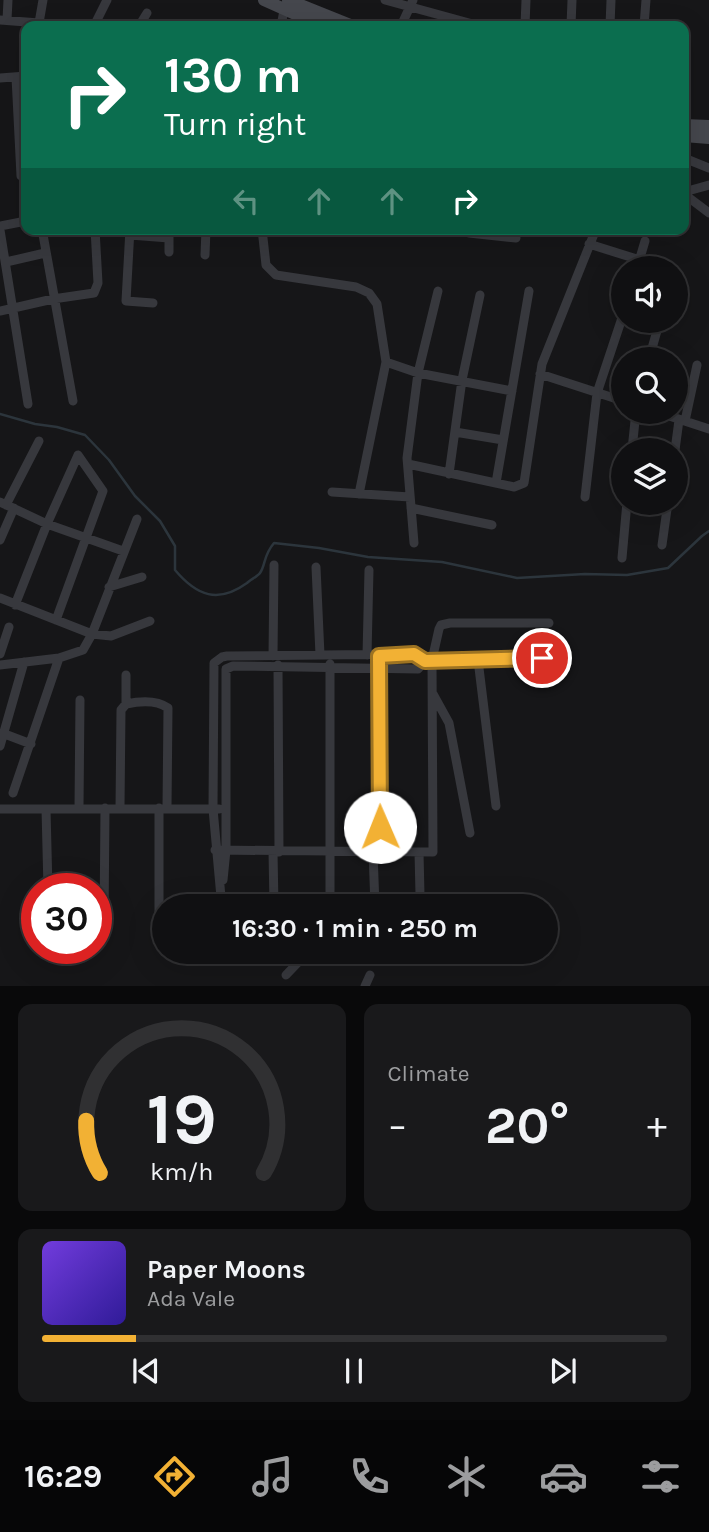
<!DOCTYPE html>
<html lang="en">
<head>
<meta charset="utf-8">
<style>
  body { margin:0; font-family:Karla,sans-serif; background:#19191b; color:#f1f3f6; height:100vh; display:flex; flex-direction:column; font-size:26px; white-space:nowrap }
  * { box-sizing:border-box; margin:0 }
  p { font-size:23px; color:#9c9d9f }
  .icon { flex:none; width:38px; height:38px; fill:none; stroke:currentColor; stroke-width:2; stroke-linecap:round; stroke-linejoin:round }
  .map { position:relative; height:986px; overflow:hidden }
  .sheet { display:flex; flex-direction:column; gap:18px; padding:18px; background:#09090a; flex:1 }
  .sheet>* { flex:none }
  .top-card { position:absolute; left:21px; top:21px; width:668px; height:214px; border-radius:14px; box-shadow:0 7px 28px #0002,0 0 0 2px #303032; background:#0b6e4f; color:#fff; overflow:hidden }
  .fabs { position:absolute; left:611px; top:256px; display:grid; gap:14px }
  .fabs a { display:grid; place-items:center; width:77px; height:77px; border-radius:50%; background:#101012; box-shadow:0 7px 28px #0002,0 0 0 2px #303032; font-size:35px }
  .speed { position:absolute; left:21px; top:873px; display:flex; gap:14px; font-size:35px; font-weight:700; text-align:center }
  .speed>* { display:grid; place-content:center; width:91px; height:91px; border-radius:50%; background:#101012; box-shadow:0 7px 28px #0002,0 0 0 2px #303032; line-height:1 }
  .speed .limit { border:10px solid #d22; background:#fff; color:#111 }
  .pin { position:absolute; display:grid; place-items:center; width:60px; height:60px; color:#fff; margin:-30px; border:4px solid #fff; border-radius:50%; box-shadow:0 2px 7px #0007 }
  .me { position:absolute; width:77px; margin:-38px; rotate:359deg; stroke-linejoin:round; filter:drop-shadow(0 0 5px #0008) }
  .turn { display:flex; align-items:center; gap:24px; height:147px; padding:0 28px; font-size:32px }
  .turn .icon { width:91px; height:91px; stroke-width:2.5 }
  .turn b { display:block; font-size:49px; line-height:60px }
  .lanes { display:flex; align-items:center; height:66px; padding:0 28px; background:#0003; justify-content:center; gap:35px; direction:ltr }
  .lanes .off { opacity:.35 }
  .big { font-size:52px; font-weight:700; line-height:1.1 }
  .sheet .card { flex:1; display:flex; flex-direction:column; justify-content:center; gap:10px; min-width:0; padding:0 24px; border-radius:14px; background:#19191b }
  .sheet .dial { align-items:center; gap:0 }
  .dial svg { height:182px; overflow:visible; fill:none; stroke:#303032; stroke-width:7; stroke-linecap:round; text-anchor:middle }
  .dial text { fill:#f1f3f6; stroke:none }
  .song { display:flex; align-items:center; gap:21px }
  .cover { width:84px; height:84px; border-radius:10px; background:linear-gradient(135deg,hsl(260 70% 55%),hsl(250 70% 35%)) }
  .played { height:7px; border-radius:4px; background:linear-gradient(90deg,#f2b134 15%,#303032 15%) }
  .keys { display:flex; justify-content:space-around; direction:ltr }
  .heat { display:flex; justify-content:space-between; align-items:center; font-size:38px; direction:ltr }
  .sheet .tiles { flex:1; display:grid; gap:18px; grid-template-columns:1fr 1fr }
  .card:last-child { grid-column:span 2 }
  .trip { position:absolute; left:152px; top:894px; width:406px; height:70px; border-radius:35px; background:#101012; box-shadow:0 7px 28px #0002,0 0 0 2px #303032; font-weight:700; line-height:70px; text-align:center }
  .menu { display:flex; height:112px; justify-content:space-around; align-items:center; background:#060607; color:#9c9d9f }
  .menu .icon { width:49px; height:49px }
  .menu .selected { color:#f2b134 }
  .menu b { font-size:32px; color:#f1f3f6 }
  .map>svg:first-child { display:block }
  .lines { fill:none; stroke-linecap:round; stroke-linejoin:round }
  .stream { stroke:#2c353c; stroke-width:2.5 }
  .street { stroke:#37383d; stroke-width:9 }
  .secondary { stroke:#45474d; stroke-width:12 }
  .route-casing { stroke:#9d7322; stroke-width:18 }
  .route { stroke:#f2b134; stroke-width:12 }
</style>
</head>
<body>
<div class="map">
<svg width="709" height="986" viewBox="0 0 709 986">
  <rect width="100%" height="100%" fill="#161618"/>
  <g class="lines">
    <!-- stream -->
    <path class="stream" d="M0 414 35 424 57 427 85 435 109 460 135 496 160 521 175 546V570C197 596 218 604 247 583 250 580 258 576 260 573 266 564 263 556 274 543L319 548 368 557 442 562 517 578 585 574 627 575 668 568 702 536 709 531"/>
    <!-- street -->
    <path class="street" d="M385 0 480 26
      M0 20 39 23 43 0
      M7 20 8 0
      M94 26 107 0
      M139 26 147 13
      M281 26 285 5
      M401 26 413 0
      M525 26 526 0
      M571 26 572 0
      M610 26 611 0
      M644 26 646 0
      M16 77 21 176
      M0 78 26 76
      M684 158 709 168
      M684 192 709 185
      M684 194 709 213
      M0 226 26 221
      M42 229 73 401
      M130 229 126 301 153 303
      M262 229 266 265 276 275 356 287 369 293 377 304 386 362 359 494
      M469 229V233L516 238
      M0 230 28 404
      M130 235 169 238
      M589 244 640 260
      M169 252V229
      M205 255 206 229
      M6 262 45 253
      M637 268 645 241
      M0 311 53 299 94 293 98 283 95 229
      M649 359 660 320
      M386 362 418 373 512 391
      M540 374 623 401
      M654 411 709 429
      M685 421 697 365
      M455 432 503 440
      M632 450 636 411
      M675 450 679 420
      M408 464 514 487 524 483 542 364 596 229
      M449 474 462 380 480 295
      M496 483 529 291
      M332 492 410 497
      M585 497 597 393 623 315
      M0 502 47 524 123 551
      M6 505 39 441
      M411 508 492 525
      M0 540 14 508
      M414 543 407 458 418 373 438 291
      M662 545 668 502
      M622 558 627 502
      M316 567 320 655
      M109 587 142 577
      M0 598 92 634 111 636 150 621
      M15 605 47 524 78 455
      M56 620 103 491 78 455
      M0 654 9 627
      M367 655 369 570
      M273 656 274 565
      M379 656 381 852
      M478 660 496 806
      M0 665 59 658 83 650 92 634 137 519
      M278 665 279 852
      M126 675V704
      M433 694 449 723 470 833
      M2 733 31 744
      M0 746 24 662
      M13 793 59 658
      M79 807 80 700
      M120 808 121 710 126 704C140 701 157 700 168 708L167 808
      M159 808V914
      M0 809H219
      M46 809 48 889
      M215 850 433 852 432 660 439 629 441 625 450 623H549
      M273 851 274 906
      M373 852 375 906
      M419 852 420 895
      M223 880 226 850V669L233 666 418 669 425 661
      M221 897 213 809 214 663 222 657 227 656 414 654 425 661 542 658
      M330 906V664
      M104 924 105 808
      M315 952 325 957 329 952
      M286 975 308 952
      M365 986 370 975"/>
    <!-- secondary -->
    <path class="secondary" d="M264 0 322 26
      M288 0 353 26
      M684 125 709 126
      M684 136 709 138"/>
  </g>
  <g class="lines">
    <!-- route casing -->
    <g class="route-casing">
      <path id="route" d="M380 827 379 656 414 654 425 661 542 658"/>
    </g>
    <!-- route -->
    <use href="#route" class="route"/>
  </g>
</svg>
<div class="fabs">
<a><svg class="icon" aria-label="sound" viewBox="0 0 24 24"><path d="M4 9h4l5-4v14l-5-4H4zM17 9q2 3 0 6"/></svg></a>
<a><svg class="icon" aria-label="search" viewBox="0 0 24 24"><circle cx="10" cy="10" r="6"/><path d="M15 15l6 6"/></svg></a>
<a><svg class="icon" aria-label="layers" viewBox="0 0 24 24"><path d="M12 4l9 5-9 5-9-5zM3 14l9 5 9-5"/></svg></a>
</div>
<div class="speed"><div class="limit">30</div></div>
<div class="pin" style="left:542px;top:658px;background:#d93025"><svg class="icon" aria-label="arrive" viewBox="0 0 24 24"><path d="M6 21V4h12l-3 4 3 4H6"/></svg></div>
<svg class="me" style="left:380px;top:827px" viewBox="-20 -20 40 40"><circle r="19" fill="#fff"/><path d="M0-13L10 11 0 6-10 11z" fill="#f2b134"/></svg>
<div class="trip">16:30 · 1 min · 250 m</div>
<div class="top-card">
<div class="turn"><svg class="icon" aria-label="right" viewBox="0 0 24 24"><path d="M7 20v-9h11M14 6l5 5-5 5"/></svg><div><b>130 m</b>Turn right</div></div>
<div class="lanes"><svg class="icon off" aria-label="left" viewBox="0 0 24 24"><path d="M17 20v-9H6M10 6l-5 5 5 5"/></svg><svg class="icon off" aria-label="ahead" viewBox="0 0 24 24"><path d="M12 20V5M6 11l6-6 6 6"/></svg><svg class="icon off" aria-label="ahead" viewBox="0 0 24 24"><path d="M12 20V5M6 11l6-6 6 6"/></svg><svg class="icon" aria-label="right" viewBox="0 0 24 24"><path d="M7 20v-9h11M14 6l5 5-5 5"/></svg></div>
</div>
</div>
<section class="sheet">
<div class="tiles">
<div class="card dial"><svg viewBox="0 0 100 80">
<path d="M14 69A42 42 0 1 1 86 69"/>
<path d="M14 69A42 42 0 0 1 8 46" stroke="#f2b134"/>
<text x="50" y="56" font-size="32" font-weight="700">19</text>
<text x="50" y="72" font-size="11">km/h</text>
</svg></div>
<div class="card"><p>Climate</p>
<div class="heat"><a>−</a><b class="big">20°</b><a>+</a></div>
</div>
<div class="card">
<div class="song"><i class="cover"></i><div><b>Paper Moons</b><p>Ada Vale</p></div></div>
<div class="played"></div>
<div class="keys"><svg class="icon" aria-label="previous" viewBox="0 0 24 24"><path d="M18 5L8 12l10 7zM5 5v14"/></svg><svg class="icon" aria-label="pause" viewBox="0 0 24 24"><path d="M8 5v14M16 5v14"/></svg><svg class="icon" aria-label="next" viewBox="0 0 24 24"><path d="M6 5l10 7-10 7zM19 5v14"/></svg></div>
</div>
</div>
</section>
<nav class="menu">
<b>16:29</b>
<svg class="icon selected" aria-label="directions" viewBox="0 0 24 24"><path d="M12 3l9 9-9 9-9-9zM9 14v-3h6M13 9l2 2-2 2"/></svg>
<svg class="icon" aria-label="music" viewBox="0 0 24 24"><path d="M9 18V5l10-2v13"/><circle cx="6" cy="18" r="3"/><circle cx="16" cy="16" r="3"/></svg>
<svg class="icon" aria-label="phone" viewBox="0 0 24 24"><path d="M5 4h4l2 5-3 2q2 4 5 5l2-3 5 2v4C11 20 4 13 5 4z"/></svg>
<svg class="icon" aria-label="climate" viewBox="0 0 24 24"><path d="M12 3v18M4 7l16 10M4 17L20 7"/></svg>
<svg class="icon" aria-label="car" viewBox="0 0 24 24"><path d="M5 17H2v-5l4-1 3-4h7l3 4 3 1v5h-3M9 17h6M6 11h13"/><circle cx="7" cy="17" r="2"/><circle cx="17" cy="17" r="2"/></svg>
<svg class="icon" aria-label="filters" viewBox="0 0 24 24"><path d="M4 7h16M4 17h16"/><circle cx="9" cy="7" r="2"/><circle cx="15" cy="17" r="2"/></svg>
</nav>
</body>
</html>
